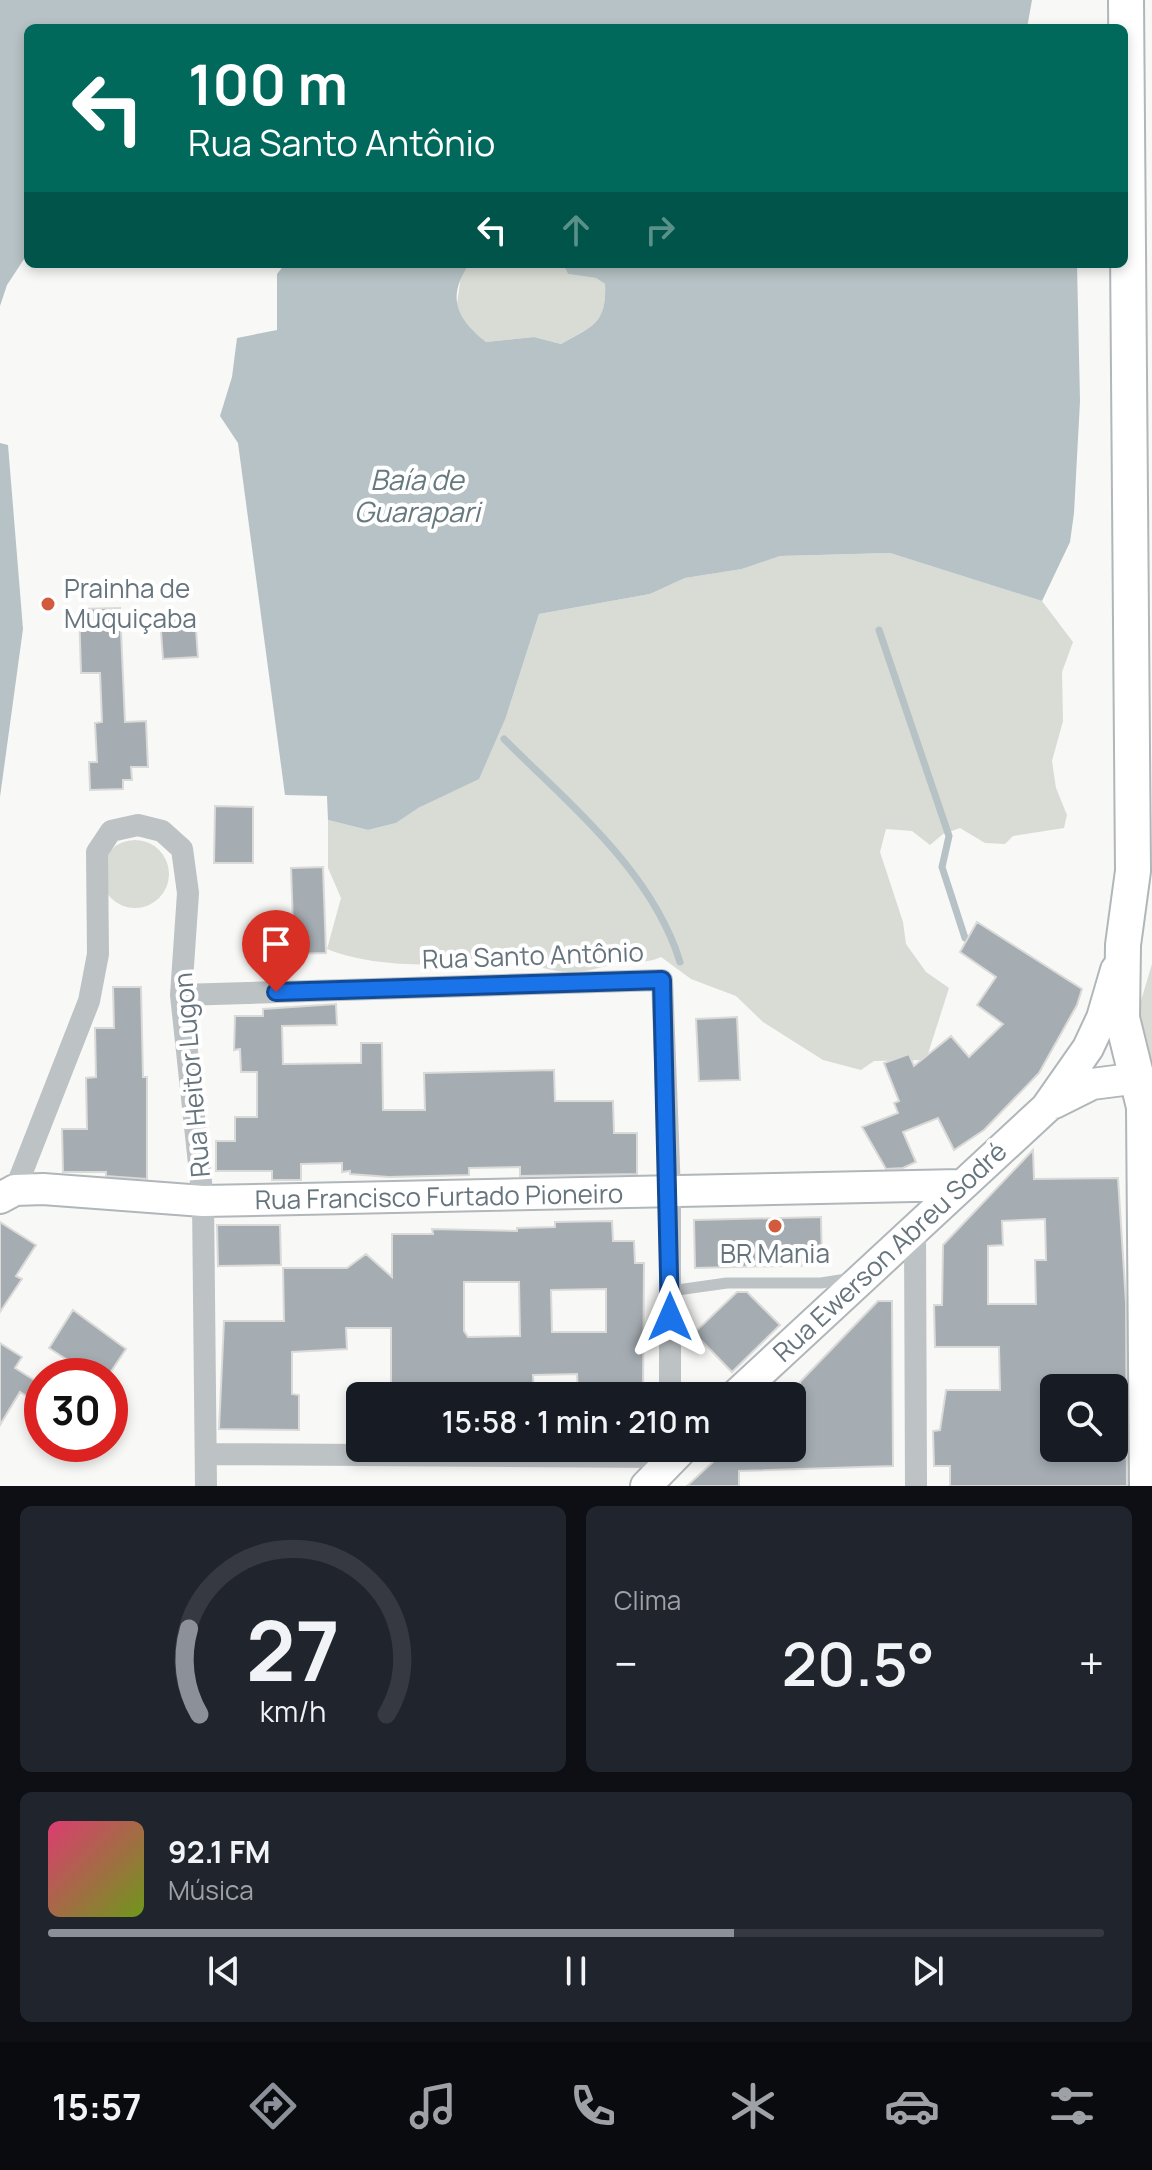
<!DOCTYPE html>
<html lang="pt">
<head>
<meta charset="utf-8">
<style>
  body { margin:0; font-family:Manrope,sans-serif; background:#20242c; color:#f1f3f6; height:100vh; display:flex; flex-direction:column; font-size:30px; white-space:nowrap }
  * { box-sizing:border-box; margin:0 }
  p { font-size:26px; color:#9ea1a6 }
  .icon { flex:none; width:44px; height:44px; fill:none; stroke:currentColor; stroke-width:2; stroke-linecap:round; stroke-linejoin:round }
  .map { position:relative; height:1486px; overflow:hidden }
  .panel { display:flex; flex-direction:column; gap:20px; padding:20px; background:#0d0f14; flex:1 }
  .panel>* { flex:none }
  .hud { position:absolute; left:24px; top:24px; width:1104px; height:244px; border-radius:12px; box-shadow:0 4px 12px #0003; background:#00695c; color:#fff; overflow:hidden }
  .fabs { position:absolute; left:1040px; top:1374px; display:grid; gap:16px }
  .fabs a { display:grid; place-items:center; width:88px; height:88px; border-radius:12px; background:#171b24; box-shadow:0 4px 12px #0003; font-size:40px }
  .speed { position:absolute; left:24px; top:1358px; display:flex; gap:16px; font-size:40px; font-weight:700; text-align:center }
  .speed>* { display:grid; place-content:center; width:104px; height:104px; border-radius:50%; background:#171b24; box-shadow:0 4px 12px #0003; line-height:1 }
  .speed .limit { border:12px solid #d22; background:#fff; color:#111 }
  .pin { position:absolute; display:grid; place-items:center; width:68px; height:68px; color:#fff; margin:-82px -34px; border-radius:50% 50% 50% 0; rotate:-45deg; box-shadow:0 0 8px #0007 }
  .pin .icon { rotate:45deg }
  .me { position:absolute; width:88px; margin:-44px; rotate:0deg; stroke-linejoin:round; filter:drop-shadow(0 0 6px #0008) }
  .turn { display:flex; align-items:center; gap:28px; height:168px; padding:0 32px; font-size:36px }
  .turn .icon { width:104px; height:104px; stroke-width:2.5 }
  .turn b { display:block; font-size:56px; line-height:68px }
  .lanes { display:flex; align-items:center; height:76px; padding:0 32px; background:#0003; justify-content:center; gap:40px; direction:ltr }
  .lanes .off { opacity:.35 }
  .big { font-size:60px; font-weight:600; line-height:1.1 }
  .panel .tile { flex:1; display:flex; flex-direction:column; justify-content:center; gap:12px; min-width:0; padding:0 28px; border-radius:12px; background:#20242c }
  .panel .dial { align-items:center; gap:0 }
  .dial svg { height:208px; overflow:visible; fill:none; stroke:#363941; stroke-width:7; stroke-linecap:round; text-anchor:middle }
  .dial text { fill:#f1f3f6; stroke:none }
  .song { display:flex; align-items:center; gap:24px }
  .cover { width:96px; height:96px; border-radius:12px; background:linear-gradient(135deg,hsl(340 70% 55%),hsl(80 70% 35%)) }
  .played { height:8px; border-radius:4px; background:linear-gradient(90deg,#8c9099 65%,#363941 65%) }
  .keys { display:flex; justify-content:space-around; direction:ltr }
  .heat { display:flex; justify-content:space-between; align-items:center; font-size:44px; direction:ltr }
  .panel .tiles { flex:1; display:grid; gap:20px; grid-template-columns:1fr 1fr }
  .tile:last-child { grid-column:span 2 }
  .trip { position:absolute; left:346px; top:1382px; width:460px; height:80px; border-radius:12px; background:#171b24; box-shadow:0 4px 12px #0003; font-weight:600; line-height:80px; text-align:center }
  .dock { display:flex; height:128px; justify-content:space-around; align-items:center; background:#090b0e; color:#9ea1a6 }
  .dock .icon { width:56px; height:56px }
  .dock .active { color:#8c9099 }
  .dock b { font-size:36px; color:#f1f3f6 }
  .map>svg:first-child { display:block }
  .green { fill:#d8dcd5 }
  .water { fill:#b6c2c5 }
  .lines { fill:none; stroke-linecap:round; stroke-linejoin:round }
  .stream { stroke:#b6c2c5; stroke-width:7 }
  .building { fill:#a5adb2; stroke:#dadad8; stroke-width:2; fill-rule:evenodd }
  .secondary-casing { stroke:#b0b6ba; stroke-width:34 }
  .primary-casing { stroke:#b1b6b9; stroke-width:38 }
  .lane { stroke:#bdc2c5; stroke-width:11 }
  .street { stroke:#bdc2c5; stroke-width:22 }
  .secondary { stroke:#fff; stroke-width:30 }
  .primary { stroke:#fff; stroke-width:34 }
  .route-casing { stroke:#114b97; stroke-width:20 }
  .route { stroke:#1a73e8; stroke-width:14 }
  .poi-dot { fill:#d15b3c; stroke:#fff; stroke-width:3 }
  .labels { text-anchor:middle; stroke-width:8; stroke-linejoin:round; paint-order:stroke }
  .poi-label { font-size:26px; fill:#66747d; stroke:#fff; text-anchor:start }
  .street-label { font-size:26px; fill:#66747d; stroke:#fff }
  .water-label { font-size:28px; font-style:italic; fill:#66797f; stroke:#fff }
</style>
</head>
<body>
<div class="map">
<svg width="1152" height="1486" viewBox="0 0 1152 1486">
  <rect width="100%" height="100%" fill="#f8f8f6"/>
  <!-- green -->
  <path class="green" d="M469 264H563L568 274 596 278 605 284C607 324 593 325 561 344L534 337 486 342 465 326 456 311 461 275Z
    M890 553 1042 601 1073 642 1062 672 1063 721 1052 761 1056 788 1067 815 1064 828 1013 836 1005 844 985 843 960 828 943 834 930 845 912 831 886 829 880 852 903 922 906 944 926 972 949 988 926 1060 874 1061 861 1070 823 1060 763 1022 736 996 691 979 661 957C644 965 630 959 613 964 598 968 587 972 571 972 555 973 539 965 523 965 459 961 387 973 327 949L341 898 328 868V820L368 830 396 823 420 807 506 717 539 614 650 594 685 578 742 569 780 556Z
    M101 874a34 34 0 1 1 68 0a34 34 0 1 1-68 0Z
    M1152 964V1059L1139 1047 1134 1024Z"/>
  <!-- water -->
  <path class="water" d="M0 0H1032L1027 28H28V253L7 285 0 306Z
    M285 264H469C446 298 457 319 486 342L534 337 561 344C592 326 607 324 605 284L596 278 568 274 563 264H1077L1080 401 1074 513 1070 542 1042 601 890 553 780 556 742 569 685 578 650 594 539 614 506 717 479 779 420 807 396 823 368 830 328 820 327 796 285 795 238 443 220 416 232 377 237 338 277 330V274Z
    M0 443 8 445 23 629 0 797Z"/>
  <g class="lines">
    <!-- stream -->
    <path class="stream" d="M879 630 949 836 942 867 965 938
      M504 739C569 804 652 871 680 962"/>
  </g>
  <!-- building -->
  <path class="building" d="M120 608 125 722 146 721 148 767H131L132 780H123V789L90 790 89 762H97L95 723 102 722 100 673H81L79 609Z
    M195 616 198 657 163 659 160 618Z
    M215 806 253 807V863H214Z
    M323 867 326 953 294 954 291 868Z
    M977 922 1082 989 1077 1005 1039 1073 984 1130 954 1150 938 1118 903 1132 916 1162 903 1168 886 1169 862 1127 898 1113 894 1103 899 1101 884 1063 909 1054 914 1066 951 1036 969 1057 1003 1024 977 1005 996 977 960 952Z
    M113 987H141L143 1077H147V1179L106 1176V1172H63L62 1129H87L86 1078 96 1077 95 1028H114Z
    M336 1004 337 1025 282 1026 283 1064 361 1063V1043H382L383 1110H425L424 1073 554 1070 555 1101H613L614 1133H637V1174L520 1176V1167L469 1168V1175L389 1177 350 1174V1171L342 1172V1163L301 1164V1180H272V1171H216V1141H235V1117H257V1072H241L240 1049 234 1050 235 1016H263V1009Z
    M737 1017 740 1080 699 1081 696 1019Z
    M1033 1150 1034 1179 1118 1178 1126 1303 1127 1486H950V1466H934L933 1431 940 1430 946 1390H1000L999 1347H935L934 1305H942L943 1245ZM1045 1219 1046 1260H1035L1036 1304H988V1246L1003 1245 1002 1221ZM1054 1388H1114V1448H1054Z
    M821 1217 822 1265 695 1268 694 1220Z
    M612 1221 613 1241H634L635 1263H644L643 1396H616V1390L578 1391 577 1374 533 1375 534 1396H391V1328H346L347 1349 292 1352V1394L299 1395V1430L219 1429 224 1321H284L283 1268H347L366 1254 392 1277V1234H433L432 1229 517 1231V1228L555 1227V1222ZM464 1282H519L520 1336 468 1337 464 1331ZM606 1289V1332H552L551 1290Z
    M0 1222 36 1245 16 1276 22 1279 0 1312Z
    M217 1225H280L281 1265 218 1266Z
    M737 1292H747L780 1325 732 1372 694 1333Z
    M878 1301H892L893 1466 739 1471V1486H687L728 1448H792V1408L799 1412 800 1382Z
    M73 1310 126 1349 108 1376H92L49 1348Z
    M0 1343 22 1357 15 1368 42 1385V1406L20 1392 0 1425Z"/>
  <g class="lines">
    <!-- secondary casing -->
    <g class="secondary-casing">
      <path id="secondary" d="M1054 1103 1092 1084 1139 1078
        M0 1198 15 1190 43 1189 203 1201 960 1185
        M735 1396 1046 1108 1088 1048 1102 1018 1116 970
        M646 1486 683 1448"/>
    </g>
    <!-- primary casing -->
    <g class="primary-casing">
      <path id="primary" d="M1126 0 1133 871 1123 945 1122 1018 1144 1107 1147 1486"/>
    </g>
    <!-- lane -->
    <path class="lane" d="M670 1291 727 1283H821L853 1278"/>
    <!-- street -->
    <path class="street" d="M181 995 662 980 670 1193V1396
      M15 1190 89 1001 98 954 97 852 111 831 138 825 162 831 182 849 188 893 181 995 203 1201 206 1486
      M915 1228 916 1486
      M207 1454 670 1457"/>
    <!-- secondary -->
    <use href="#secondary" class="secondary"/>
    <!-- primary -->
    <use href="#primary" class="primary"/>
  </g>
  <g class="lines">
    <!-- route casing -->
    <g class="route-casing">
      <path id="route" d="M276 992 662 980 670 1317"/>
    </g>
    <!-- route -->
    <use href="#route" class="route"/>
  </g>
  <!-- markers -->
  <g class="poi-dot">
    <circle cx="48" cy="604" r="8"/>
    <circle cx="775" cy="1226" r="8"/>
  </g>
  <g class="labels">
    <!-- poi labels -->
    <g class="poi-label">
      <text x="64" y="598">Prainha de<tspan x="64" dy="30">Muquiçaba</tspan></text>
      <text x="775" y="1263" text-anchor="middle">BR Mania</text>
    </g>
    <!-- street labels -->
    <g class="street-label">
      <text transform="translate(533 956) rotate(-2)" y="9">Rua Santo Antônio</text>
      <text transform="translate(192 1075) rotate(-95)" y="9">Rua Heitor Lugon</text>
      <text transform="translate(439 1197) rotate(-1)" y="9">Rua Francisco Furtado Pioneiro</text>
      <text transform="translate(890 1252) rotate(-43)" y="9">Rua Ewerson Abreu Sodré</text>
    </g>
    <!-- water labels -->
    <g class="water-label">
      <text x="417" y="490">Baía de<tspan x="417" dy="32">Guarapari</tspan></text>
    </g>
  </g>
</svg>
<div class="fabs">
<a><svg class="icon" aria-label="search" viewBox="0 0 24 24"><circle cx="10" cy="10" r="6"/><path d="M15 15l6 6"/></svg></a>
</div>
<div class="speed"><div class="limit">30</div></div>
<div class="pin" style="left:276px;top:992px;background:#d93025"><svg class="icon" aria-label="arrive" viewBox="0 0 24 24"><path d="M6 21V4h12l-3 4 3 4H6"/></svg></div>
<svg class="me" style="left:670px;top:1317px" viewBox="-20 -20 40 40"><path d="M0-17L14 15 0 8-14 15z" fill="#1a73e8" stroke="#fff" stroke-width="4"/></svg>
<div class="trip">15:58 · 1 min · 210 m</div>
<div class="hud">
<div class="turn"><svg class="icon" aria-label="left" viewBox="0 0 24 24"><path d="M17 20v-9H6M10 6l-5 5 5 5"/></svg><div><b>100 m</b>Rua Santo Antônio</div></div>
<div class="lanes"><svg class="icon" aria-label="left" viewBox="0 0 24 24"><path d="M17 20v-9H6M10 6l-5 5 5 5"/></svg><svg class="icon off" aria-label="ahead" viewBox="0 0 24 24"><path d="M12 20V5M6 11l6-6 6 6"/></svg><svg class="icon off" aria-label="right" viewBox="0 0 24 24"><path d="M7 20v-9h11M14 6l5 5-5 5"/></svg></div>
</div>
</div>
<section class="panel">
<div class="tiles">
<div class="tile dial"><svg viewBox="0 0 100 80">
<path d="M14 69A42 42 0 1 1 86 69"/>
<path d="M14 69A42 42 0 0 1 10 36" stroke="#8c9099"/>
<text x="50" y="56" font-size="32" font-weight="700">27</text>
<text x="50" y="72" font-size="11">km/h</text>
</svg></div>
<div class="tile"><p>Clima</p>
<div class="heat"><a>−</a><b class="big">20.5°</b><a>+</a></div>
</div>
<div class="tile">
<div class="song"><i class="cover"></i><div><b>92.1 FM</b><p>Música</p></div></div>
<div class="played"></div>
<div class="keys"><svg class="icon" aria-label="previous" viewBox="0 0 24 24"><path d="M18 5L8 12l10 7zM5 5v14"/></svg><svg class="icon" aria-label="pause" viewBox="0 0 24 24"><path d="M8 5v14M16 5v14"/></svg><svg class="icon" aria-label="next" viewBox="0 0 24 24"><path d="M6 5l10 7-10 7zM19 5v14"/></svg></div>
</div>
</div>
</section>
<nav class="dock">
<b>15:57</b>
<svg class="icon active" aria-label="directions" viewBox="0 0 24 24"><path d="M12 3l9 9-9 9-9-9zM9 14v-3h6M13 9l2 2-2 2"/></svg>
<svg class="icon" aria-label="music" viewBox="0 0 24 24"><path d="M9 18V5l10-2v13"/><circle cx="6" cy="18" r="3"/><circle cx="16" cy="16" r="3"/></svg>
<svg class="icon" aria-label="phone" viewBox="0 0 24 24"><path d="M5 4h4l2 5-3 2q2 4 5 5l2-3 5 2v4C11 20 4 13 5 4z"/></svg>
<svg class="icon" aria-label="climate" viewBox="0 0 24 24"><path d="M12 3v18M4 7l16 10M4 17L20 7"/></svg>
<svg class="icon" aria-label="car" viewBox="0 0 24 24"><path d="M5 17H2v-5l4-1 3-4h7l3 4 3 1v5h-3M9 17h6M6 11h13"/><circle cx="7" cy="17" r="2"/><circle cx="17" cy="17" r="2"/></svg>
<svg class="icon" aria-label="filters" viewBox="0 0 24 24"><path d="M4 7h16M4 17h16"/><circle cx="9" cy="7" r="2"/><circle cx="15" cy="17" r="2"/></svg>
</nav>
</body>
</html>
